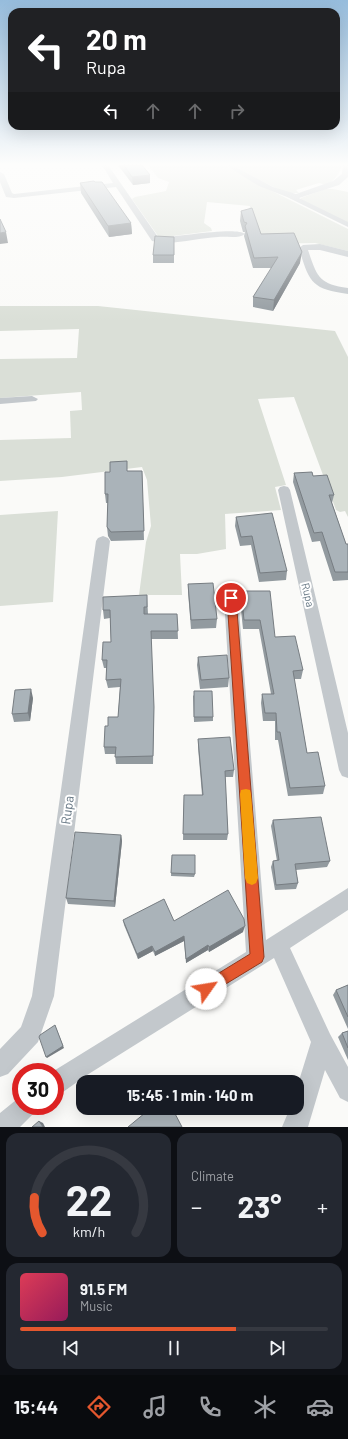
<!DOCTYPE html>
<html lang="en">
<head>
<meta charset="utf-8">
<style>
  body { margin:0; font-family:Barlow,sans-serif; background:#242831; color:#f1f3f6; height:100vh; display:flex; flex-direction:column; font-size:15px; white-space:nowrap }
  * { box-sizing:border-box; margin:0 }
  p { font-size:13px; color:#9ea1a6 }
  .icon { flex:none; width:22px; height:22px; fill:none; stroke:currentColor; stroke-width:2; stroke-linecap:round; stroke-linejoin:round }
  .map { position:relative; height:1127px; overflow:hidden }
  .drawer { display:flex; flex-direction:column; gap:6px; padding:6px; background:#0d0f14; flex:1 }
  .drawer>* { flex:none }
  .top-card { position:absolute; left:8px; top:8px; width:332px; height:122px; border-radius:12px; box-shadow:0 4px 16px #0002; background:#202124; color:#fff; overflow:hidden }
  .speed { position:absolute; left:12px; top:1063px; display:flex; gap:8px; font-size:20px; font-weight:700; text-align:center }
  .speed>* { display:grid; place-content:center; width:52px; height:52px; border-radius:50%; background:#171b24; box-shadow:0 4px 16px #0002; line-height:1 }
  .speed .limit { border:6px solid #d22; background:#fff; color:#111 }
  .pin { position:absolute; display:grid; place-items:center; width:34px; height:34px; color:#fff; margin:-17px; border:2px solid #fff; border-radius:50%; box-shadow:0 1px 4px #0007 }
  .me { position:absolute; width:44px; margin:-22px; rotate:58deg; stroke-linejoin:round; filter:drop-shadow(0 0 3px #0008) }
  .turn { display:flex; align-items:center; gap:14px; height:84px; padding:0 12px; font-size:18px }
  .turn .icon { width:52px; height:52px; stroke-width:2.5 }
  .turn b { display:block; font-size:28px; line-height:34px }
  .lanes { display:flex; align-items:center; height:38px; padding:0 12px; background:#0003; justify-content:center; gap:20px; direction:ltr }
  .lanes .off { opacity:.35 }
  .big { font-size:30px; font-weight:700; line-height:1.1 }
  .drawer .widget { flex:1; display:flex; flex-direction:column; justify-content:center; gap:6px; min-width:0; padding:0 14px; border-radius:12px; background:#242831 }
  .drawer .dial { align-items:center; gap:0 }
  .dial svg { height:104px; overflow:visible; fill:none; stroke:#363941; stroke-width:7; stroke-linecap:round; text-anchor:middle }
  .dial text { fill:#f1f3f6; stroke:none }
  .song { display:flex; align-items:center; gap:12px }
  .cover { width:48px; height:48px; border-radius:6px; background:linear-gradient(135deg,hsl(350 70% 55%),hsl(330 70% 35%)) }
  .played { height:4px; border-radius:2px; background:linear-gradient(90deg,#e4572e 70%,#363941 70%) }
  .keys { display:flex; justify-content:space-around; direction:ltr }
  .heat { display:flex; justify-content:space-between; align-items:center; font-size:22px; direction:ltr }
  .drawer .tiles { flex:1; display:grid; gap:6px; grid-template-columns:1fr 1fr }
  .widget:last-child { grid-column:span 2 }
  .trip { position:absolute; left:76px; top:1075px; width:228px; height:40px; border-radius:12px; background:#171b24; box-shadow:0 4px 16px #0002; font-weight:700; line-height:40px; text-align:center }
  .dock { display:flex; height:64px; justify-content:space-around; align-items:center; background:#090b0e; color:#9ea1a6 }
  .dock .icon { width:28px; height:28px }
  .dock .on { color:#e4572e }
  .dock b { font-size:18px; color:#f1f3f6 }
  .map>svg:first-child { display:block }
  .green { fill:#dadfd7 }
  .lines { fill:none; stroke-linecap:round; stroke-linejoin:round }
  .minor { fill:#c3c8cc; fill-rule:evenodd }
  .wall { fill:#929a9f }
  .shaded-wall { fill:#777d82 }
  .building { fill:#aab3b9; stroke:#777d82 }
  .route { fill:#e4572e; stroke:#94391e }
  .slow { fill:#f59e0b }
  .labels { text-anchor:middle; stroke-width:4; stroke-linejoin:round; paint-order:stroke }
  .street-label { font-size:11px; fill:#657683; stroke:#fff }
  .near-street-label { font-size:13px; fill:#657683; stroke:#fff }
</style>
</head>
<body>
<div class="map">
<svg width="348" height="1127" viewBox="0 0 348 1127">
  <rect width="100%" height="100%" fill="#fafaf8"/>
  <!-- green -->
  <path class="green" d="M148 165H224L272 191 348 229V251L315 243 262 244 247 231 250 206 207 202 204 223 211 228 212 231 165 237 158 236 132 199 135 197 166 191 169 182 158 178Z
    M231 165H342V166C339 174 334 181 327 185L319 183 296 190 299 193H285Z
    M325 189H333L348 192V223L301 200V198Z
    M0 306H98L335 331 348 357V517L345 511 340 512 336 510 294 397 258 399 286 485 275 487 281 510 225 514 226 549 197 554H180L182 595H139L146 542 151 526 147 480 142 467 62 477 0 481V440L71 438 70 411 82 410 81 392 0 398V359L77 358 79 329 0 331Z
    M58 511 53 602 0 606V515Z"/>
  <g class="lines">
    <!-- minor -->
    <path class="minor" d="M102 165H108L158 237C174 238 236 226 245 234 239 239 226 236 218 237 197 238 173 246 152 241L116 187 14 198 6 197 0 182V172L4 174 12 193 14 194 113 183Z
      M225 165H232L273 187 296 194 333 181 342 174 343 165H348V177L339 185 299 198 348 222V227L287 197 259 186Z
      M320 244 348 251V257L320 250H308C317 277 319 284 348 288V294C311 289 309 282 299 248L303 245Z
      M32 396 38 399 36 401 0 404V398Z
      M284 486 288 487 290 490 348 733V778L342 776 339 770 278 490 280 487Z
      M103 536 108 538 110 541 54 996 38 1042 8 1074 0 1077V1049L21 1027 32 996 96 541 98 538Z
      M231 592 236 594 238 598 266 940 348 888V910L290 948 330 1034 348 1067V1102L340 1098 325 1070 308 1127H282L290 1108H297V1087L311 1042 274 958 87 1075 63 1092 55 1096V1072H52L246 952 224 598 226 594Z
      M21 1096V1106H37L33 1114 20 1127H0V1113Z"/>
  </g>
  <!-- wall -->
  <path class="wall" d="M118 165H142L150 175V183L133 185Z
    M80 183 131 223 132 234 109 237 81 193Z
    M241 211 261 234 300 263 273 311 253 307V297L272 268H253L244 236 245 232H243L240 221Z
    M174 237V263H153V255Z
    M128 471H142L144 540 111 541 108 536 107 527 108 503H106L105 494Z
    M294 473 313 476 334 495 332 503 346 544H348V580L333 581 320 541 312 542 293 482Z
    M236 517 287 571 286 580 259 582 251 545 240 546 235 526Z
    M188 584 217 619 216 628 191 629 188 592Z
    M241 591 275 637 303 670 301 679H294L307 753 325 786 323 794 288 796 278 740H275V721H263L261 703 262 694H271L259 629H243L240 600Z
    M147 595 148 614H177L178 639H151L154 714 153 764H116L115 754H105L104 747 108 726 118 717 120 687 108 688 106 680 107 668H104L102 660 111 642 110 618 104 619 103 610Z
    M198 657 229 678 228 687 200 689 197 665Z
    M193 695 213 717V721L194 722Z
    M33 698 30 721 14 722 12 714Z
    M198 739 234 770 233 777H225L228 834 227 840H183L184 795H202L198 747Z
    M273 820 330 861 327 867 296 870 298 883 296 889 275 890 271 867 273 861H277L271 826Z
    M121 835 122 841 115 907 68 904 66 898Z
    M172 855 195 874 194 877 171 876Z
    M123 920 174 921 243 932 209 952 208 950 186 963 184 941 155 956 153 951 138 959 124 925Z
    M348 985V1029L333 995 336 990Z
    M348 1031V1060L338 1037 342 1033Z"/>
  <!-- shaded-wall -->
  <path class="shaded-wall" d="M150 175V183L133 185 132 177Z
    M131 223 132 234 109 237 108 226Z
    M6 232 8 243 0 244V233Z
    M302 252 300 263 273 311 274 300Z
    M31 689 33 698 30 721 28 713Z
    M121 835 122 841 115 907 114 901Z
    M245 926 243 932 209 952V947Z
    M184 936V941L155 956V952Z
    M208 945V950L186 963V959Z
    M152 946 153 951 138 959 137 954Z
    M55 1025 64 1048 47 1058 46 1057Z
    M39 1121 43 1123 45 1127H43Z"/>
  <!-- building -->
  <path class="building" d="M124 165H142L150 175 132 177Z
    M94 181 95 182H102L131 223 108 226 80 183Z
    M252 208 261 234 294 233 302 252 274 300 253 297 278 257 254 258 245 226 247 223 244 222 241 211Z
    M0 219 6 232 0 233Z
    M155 236 174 237V255H153Z
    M127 461V471H142L144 531 111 532 107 527 108 494H105V472H110V462Z
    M312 472 313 476 327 475 334 495H329L346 544H348V572H335L322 532 314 533 294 473Z
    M272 513 287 571 260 573 252 536 241 537 236 517Z
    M213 583 217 619 191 620 188 584Z
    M241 591H270L275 637 295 636 303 670 293 671 307 753 318 752 325 786 290 788 280 732H277L276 713H265L262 694H274L260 620H244Z
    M147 595V607H144V614H177L178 631H151L154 707 153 756 115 757 116 747H104L105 726H108V717H118L121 679 106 680 107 660H102L103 642H111L110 610H103V597Z
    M227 655 229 678 201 680 198 657Z
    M31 689 28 713 12 714 15 690Z
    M194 691H212L213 717H194Z
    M230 737 234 770 225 771 228 834H183L184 795H203L198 739Z
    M321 817 330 861 295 864 298 883 276 885 273 861 279 860 273 820Z
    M75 832 121 835 114 901 66 898Z
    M172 855H195V874L171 873Z
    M228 890 244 919 245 926 209 947 208 945 186 959 184 936 155 952 152 946 137 954 123 920 164 899 174 921Z
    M348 985V1017L336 990Z
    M55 1025 63 1046 46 1057 39 1037 40 1035Z
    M348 1031V1048L342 1033Z
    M151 1108H172L182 1127H128Z
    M39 1121 43 1127H32Z"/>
  <!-- sky -->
  <linearGradient id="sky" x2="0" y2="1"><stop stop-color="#96bcdc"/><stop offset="0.51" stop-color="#fdfdfc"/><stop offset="1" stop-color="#fdfdfc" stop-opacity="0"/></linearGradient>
  <rect width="348" height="322" fill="url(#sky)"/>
  <!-- route -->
  <path class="route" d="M231 594 236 598 264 957 262 962 206 996 201 994 199 989 201 984 250 954 227 598Z"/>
  <!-- slow -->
  <path class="slow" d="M246 789 250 790 251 794 258 878 256 883 252 885 247 883 245 878 240 794 241 790Z"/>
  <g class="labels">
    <!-- street labels -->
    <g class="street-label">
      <text transform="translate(308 595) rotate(77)" y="4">Rupa</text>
    </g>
    <!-- near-street labels -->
    <g class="near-street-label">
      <text transform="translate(67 810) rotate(-82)" y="5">Rupa</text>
    </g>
  </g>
</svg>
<div class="speed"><div class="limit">30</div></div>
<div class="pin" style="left:231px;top:598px;background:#d93025"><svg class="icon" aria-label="arrive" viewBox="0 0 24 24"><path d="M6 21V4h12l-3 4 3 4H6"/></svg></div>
<svg class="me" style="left:206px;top:989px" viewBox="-20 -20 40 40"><circle r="19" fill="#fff"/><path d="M0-13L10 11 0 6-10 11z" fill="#e4572e"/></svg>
<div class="trip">15:45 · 1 min · 140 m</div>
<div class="top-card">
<div class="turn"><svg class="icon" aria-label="left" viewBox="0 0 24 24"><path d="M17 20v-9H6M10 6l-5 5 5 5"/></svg><div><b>20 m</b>Rupa</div></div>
<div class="lanes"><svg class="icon" aria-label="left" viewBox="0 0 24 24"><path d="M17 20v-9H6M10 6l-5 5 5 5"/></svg><svg class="icon off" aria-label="ahead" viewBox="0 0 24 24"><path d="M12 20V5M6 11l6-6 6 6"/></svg><svg class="icon off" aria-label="ahead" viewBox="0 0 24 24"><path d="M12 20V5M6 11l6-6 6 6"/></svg><svg class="icon off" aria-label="right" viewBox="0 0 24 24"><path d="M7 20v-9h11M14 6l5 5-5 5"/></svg></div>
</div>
</div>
<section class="drawer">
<div class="tiles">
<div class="widget dial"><svg viewBox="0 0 100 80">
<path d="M14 69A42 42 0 1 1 86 69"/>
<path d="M14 69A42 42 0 0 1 8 42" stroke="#e4572e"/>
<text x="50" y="56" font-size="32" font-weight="700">22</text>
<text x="50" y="72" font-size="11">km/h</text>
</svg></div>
<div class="widget"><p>Climate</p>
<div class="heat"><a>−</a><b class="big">23°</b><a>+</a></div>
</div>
<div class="widget">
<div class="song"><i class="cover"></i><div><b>91.5 FM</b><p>Music</p></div></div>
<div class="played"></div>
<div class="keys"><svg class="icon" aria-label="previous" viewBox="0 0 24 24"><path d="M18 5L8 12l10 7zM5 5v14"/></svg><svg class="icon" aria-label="pause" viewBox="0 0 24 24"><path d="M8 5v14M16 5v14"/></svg><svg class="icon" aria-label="next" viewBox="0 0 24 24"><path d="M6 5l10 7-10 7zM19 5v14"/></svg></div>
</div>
</div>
</section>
<nav class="dock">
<b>15:44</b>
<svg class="icon on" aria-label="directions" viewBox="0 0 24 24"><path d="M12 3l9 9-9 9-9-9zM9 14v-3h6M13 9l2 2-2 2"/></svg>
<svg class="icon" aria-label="music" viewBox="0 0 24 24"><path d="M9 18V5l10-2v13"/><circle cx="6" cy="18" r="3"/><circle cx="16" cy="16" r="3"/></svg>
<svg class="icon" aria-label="phone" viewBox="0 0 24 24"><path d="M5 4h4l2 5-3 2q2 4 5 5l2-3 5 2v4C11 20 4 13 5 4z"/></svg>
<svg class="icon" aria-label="climate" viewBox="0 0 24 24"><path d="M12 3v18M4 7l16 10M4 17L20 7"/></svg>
<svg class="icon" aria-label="car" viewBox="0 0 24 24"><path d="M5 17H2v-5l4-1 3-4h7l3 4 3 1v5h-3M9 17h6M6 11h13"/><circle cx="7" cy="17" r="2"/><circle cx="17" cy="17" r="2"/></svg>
</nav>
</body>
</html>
